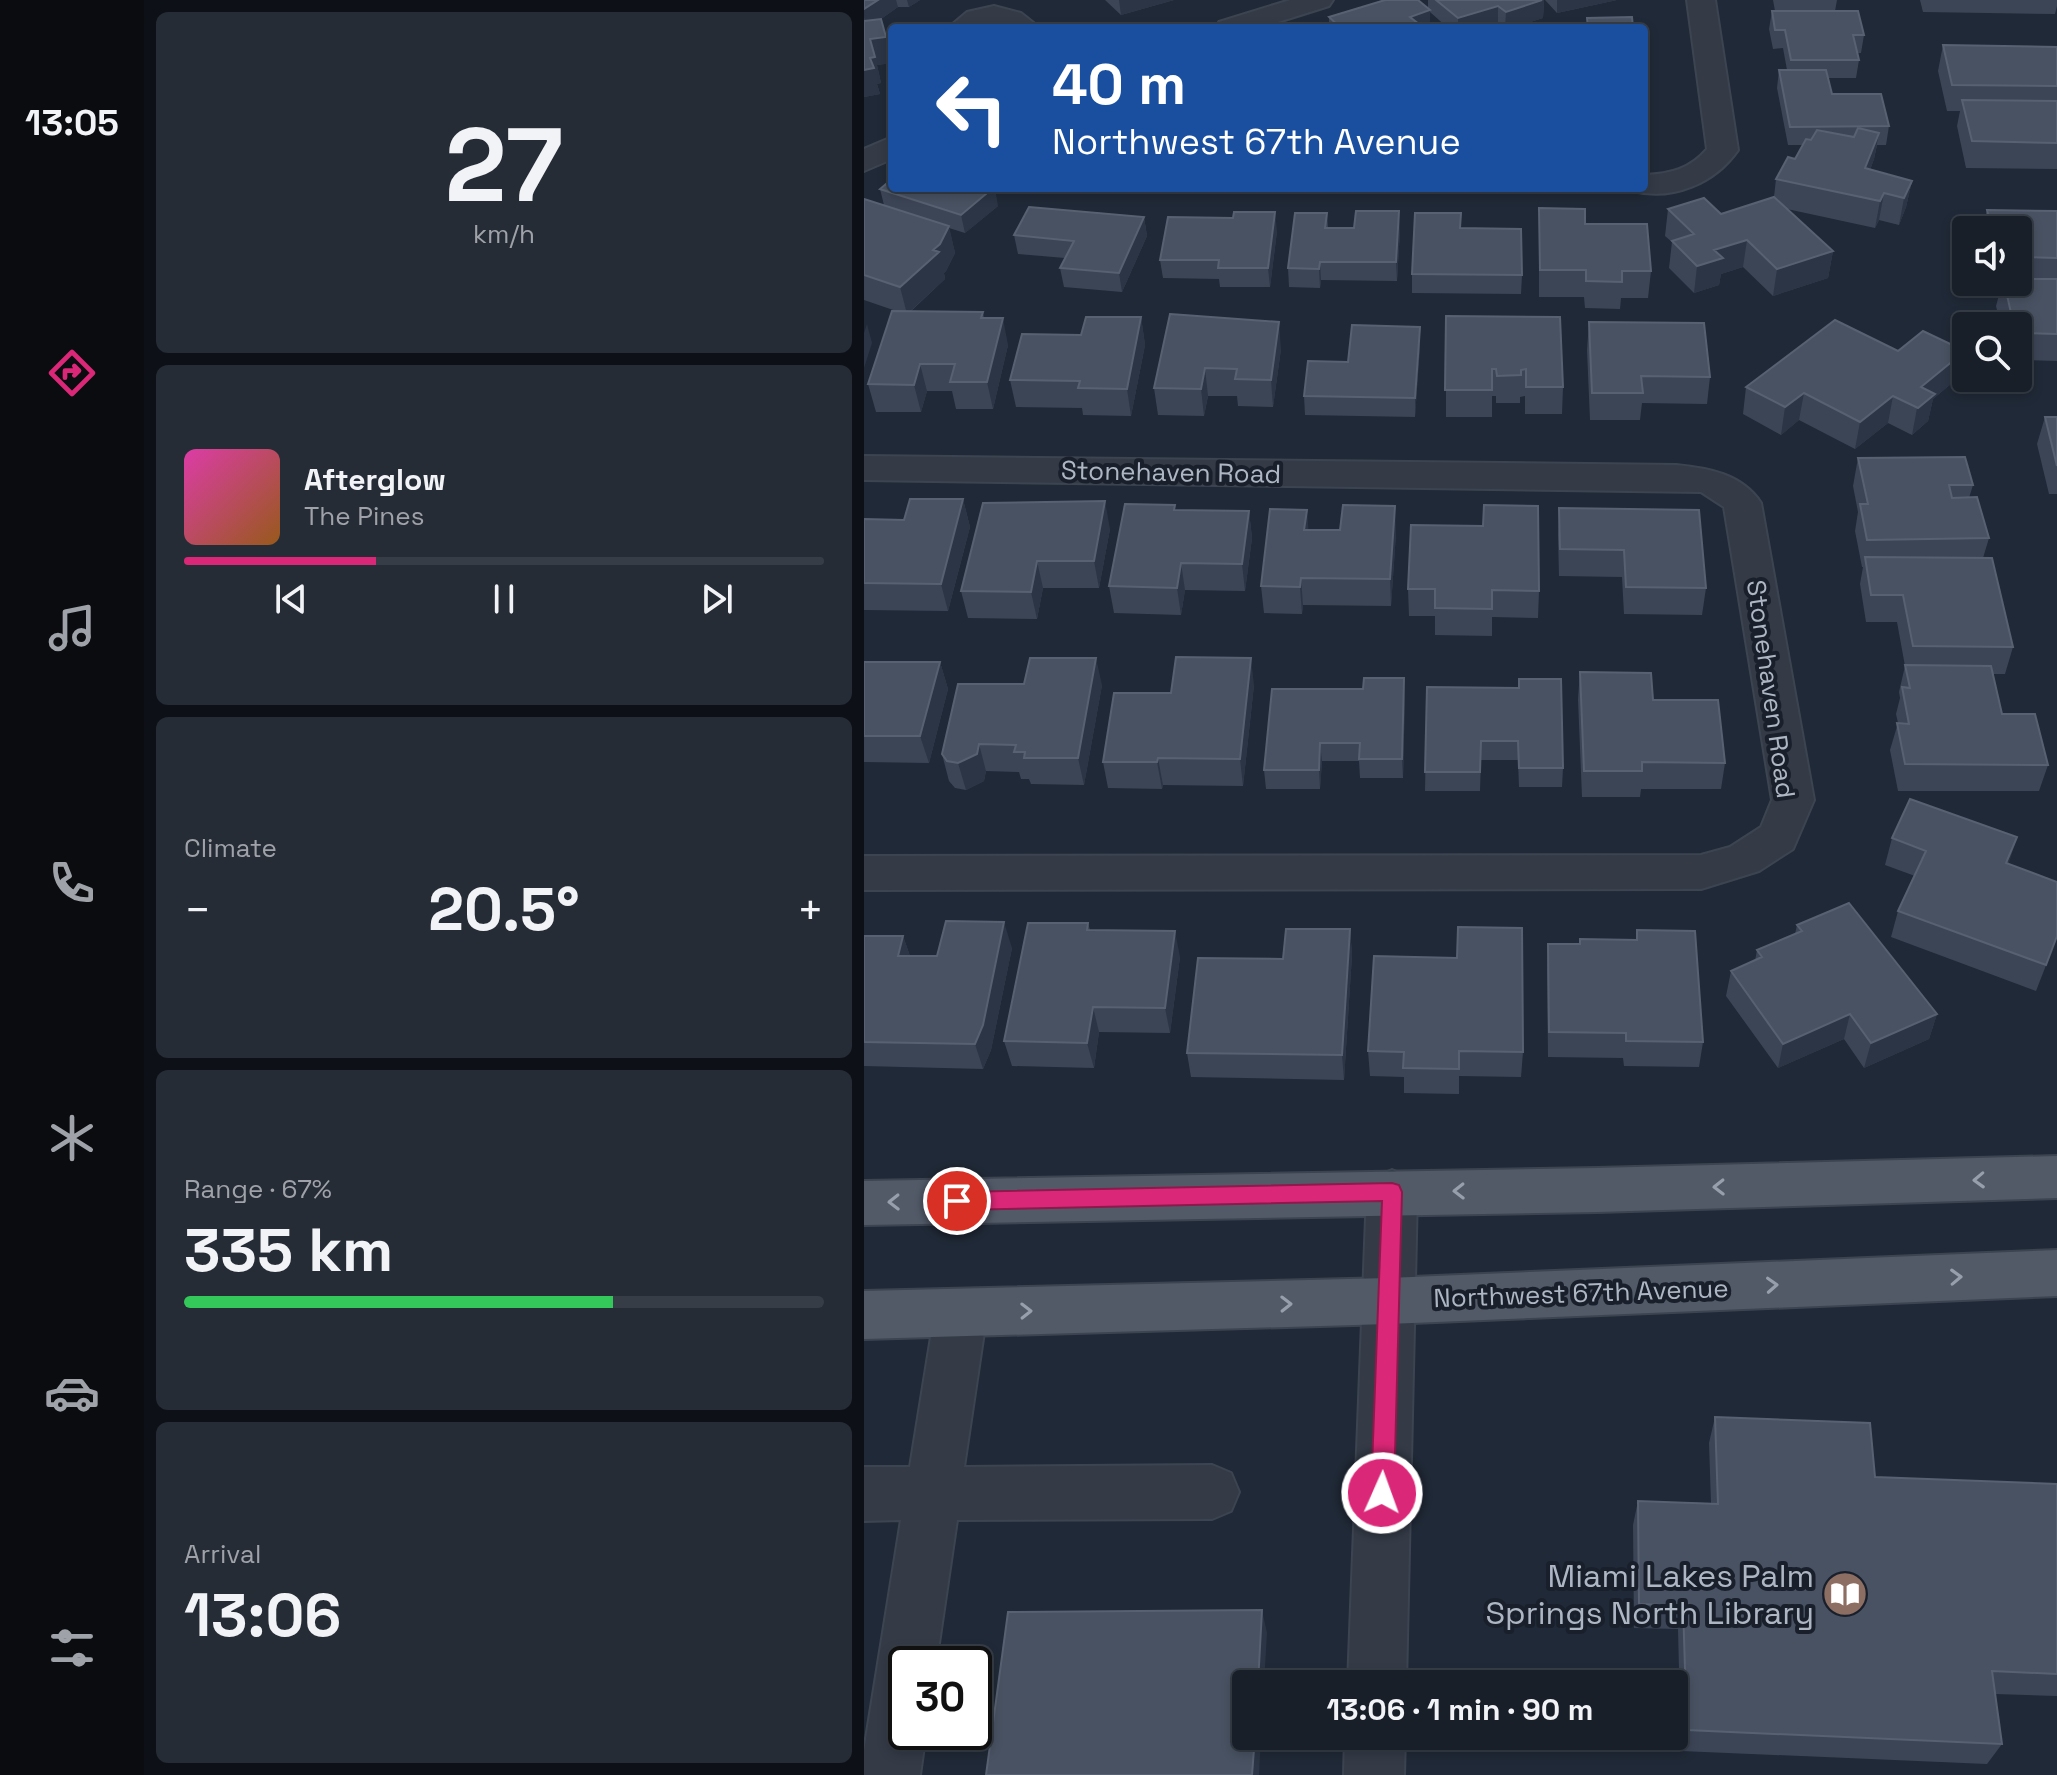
<!DOCTYPE html>
<html lang="en">
<head>
<meta charset="utf-8">
<style>
  body { margin:0; font-family:"Space Grotesk",sans-serif; background:#252c35; color:#f1f3f6; height:100vh; display:flex; flex-direction:column; font-size:30px; white-space:nowrap }
  * { box-sizing:border-box; margin:0 }
  p { font-size:26px; color:#9fa2a8 }
  .icon { flex:none; width:44px; height:44px; fill:none; stroke:currentColor; stroke-width:2; stroke-linecap:round; stroke-linejoin:round }
  .map { position:relative; flex:1; overflow:hidden }
  .details { display:flex; flex-direction:column; gap:12px; padding:12px; background:#0d1117; width:720px }
  .details>* { flex:none }
  .top-card { position:absolute; left:24px; top:24px; width:760px; height:168px; border-radius:8px; box-shadow:0 4px 12px #0003,0 0 0 2px #363d46; background:#1a4fa0; color:#fff; overflow:hidden }
  .tools { position:absolute; left:1088px; top:216px; display:grid; gap:16px }
  .tools a { display:grid; place-items:center; width:80px; height:80px; border-radius:8px; background:#181f29; box-shadow:0 4px 12px #0003,0 0 0 2px #363d46; font-size:40px }
  .speed { position:absolute; left:24px; top:1646px; display:flex; gap:16px; font-size:40px; font-weight:700; text-align:center }
  .speed>* { display:grid; place-content:center; width:104px; height:104px; border-radius:50%; background:#181f29; box-shadow:0 4px 12px #0003,0 0 0 2px #363d46; line-height:1 }
  .speed .limit { border:4px solid #111; border-radius:12px; background:#fff; color:#111 }
  .pin { position:absolute; display:grid; place-items:center; width:68px; height:68px; color:#fff; margin:-34px; border:4px solid #fff; border-radius:50%; box-shadow:0 2px 8px #0007 }
  .me { position:absolute; width:88px; margin:-44px; rotate:2deg; stroke-linejoin:round; filter:drop-shadow(0 0 6px #0008) }
  .turn { display:flex; align-items:center; gap:28px; height:168px; padding:0 32px; font-size:36px }
  .turn .icon { width:104px; height:104px; stroke-width:2.5 }
  .turn b { display:block; font-size:56px; line-height:68px }
  .big { font-size:60px; font-weight:600; line-height:1.1 }
  .details .tile { flex:1; display:flex; flex-direction:column; justify-content:center; gap:12px; min-width:0; padding:0 28px; border-radius:12px; background:#252c35 }
  .details .dial { align-items:center; gap:0 }
  .dial b { font-size:104px; line-height:1 }
  .song { display:flex; align-items:center; gap:24px }
  .cover { width:96px; height:96px; border-radius:12px; background:linear-gradient(135deg,hsl(320 70% 55%),hsl(30 70% 35%)) }
  .played { height:8px; border-radius:4px; background:linear-gradient(90deg,#db2777 30%,#363d46 30%) }
  .keys { display:flex; justify-content:space-around; direction:ltr }
  .heat { display:flex; justify-content:space-between; align-items:center; font-size:44px; direction:ltr }
  .charge { height:12px; border-radius:6px; background:linear-gradient(90deg,#34c759 67%,#363d46 0) }
  .trip { position:absolute; left:368px; top:1670px; width:456px; height:80px; border-radius:8px; background:#181f29; box-shadow:0 4px 12px #0003,0 0 0 2px #363d46; font-weight:600; line-height:80px; text-align:center }
  main { display:flex; flex:1; min-height:0 }
  .menu { display:flex; flex-direction:column; width:144px; justify-content:space-around; align-items:center; background:#0a0c10; color:#9fa2a8 }
  .menu .icon { width:56px; height:56px }
  .menu .active { color:#db2777 }
  .menu b { font-size:36px; color:#f1f3f6 }
  .map>svg:first-child { display:block }
  .lines { fill:none; stroke-linecap:round; stroke-linejoin:round }
  .minor-casing { stroke:#3d4451; stroke-width:4 }
  .major-casing { stroke:#3d4451; stroke-width:4 }
  .minor { fill:#343b47; fill-rule:evenodd }
  .major { fill:#525a68; fill-rule:evenodd }
  .wall { fill:#3c4556 }
  .shaded-wall { fill:#2b3545 }
  .building { fill:#485262; stroke:#586171; stroke-width:2 }
  .oneway { stroke:#979fad }
  .route { fill:#db2777; stroke:#8e194d; stroke-width:2 }
  .labels { text-anchor:middle; stroke-width:8; stroke-linejoin:round; paint-order:stroke }
  .street-label { font-size:26px; fill:#aeb6c4; stroke:#19202c }
  .near-poi-label { font-size:32px; fill:#aeb6c4; stroke:#19202c; text-anchor:end }
</style>
</head>
<body>
<main>
<nav class="menu">
<b>13:05</b>
<svg class="icon active" aria-label="directions" viewBox="0 0 24 24"><path d="M12 3l9 9-9 9-9-9zM9 14v-3h6M13 9l2 2-2 2"/></svg>
<svg class="icon" aria-label="music" viewBox="0 0 24 24"><path d="M9 18V5l10-2v13"/><circle cx="6" cy="18" r="3"/><circle cx="16" cy="16" r="3"/></svg>
<svg class="icon" aria-label="phone" viewBox="0 0 24 24"><path d="M5 4h4l2 5-3 2q2 4 5 5l2-3 5 2v4C11 20 4 13 5 4z"/></svg>
<svg class="icon" aria-label="climate" viewBox="0 0 24 24"><path d="M12 3v18M4 7l16 10M4 17L20 7"/></svg>
<svg class="icon" aria-label="car" viewBox="0 0 24 24"><path d="M5 17H2v-5l4-1 3-4h7l3 4 3 1v5h-3M9 17h6M6 11h13"/><circle cx="7" cy="17" r="2"/><circle cx="17" cy="17" r="2"/></svg>
<svg class="icon" aria-label="filters" viewBox="0 0 24 24"><path d="M4 7h16M4 17h16"/><circle cx="9" cy="7" r="2"/><circle cx="15" cy="17" r="2"/></svg>
</nav>
<section class="details">
<div class="tile dial"><b>27</b><p>km/h</p></div>
<div class="tile">
<div class="song"><i class="cover"></i><div><b>Afterglow</b><p>The Pines</p></div></div>
<div class="played"></div>
<div class="keys"><svg class="icon" aria-label="previous" viewBox="0 0 24 24"><path d="M18 5L8 12l10 7zM5 5v14"/></svg><svg class="icon" aria-label="pause" viewBox="0 0 24 24"><path d="M8 5v14M16 5v14"/></svg><svg class="icon" aria-label="next" viewBox="0 0 24 24"><path d="M6 5l10 7-10 7zM19 5v14"/></svg></div>
</div>
<div class="tile"><p>Climate</p>
<div class="heat"><a>−</a><b class="big">20.5°</b><a>+</a></div>
</div>
<div class="tile"><p>Range · 67%</p><b class="big">335 km</b><div class="charge"></div></div>
<div class="tile"><p>Arrival</p><b class="big">13:06</b></div>
</section>
<div class="map">
<svg width="1193" height="1775" viewBox="0 0 1193 1775">
  <rect width="100%" height="100%" fill="#202937"/>
  <g class="lines">
    <!-- minor casing -->
    <g class="minor-casing">
      <path id="minor" d="M426 0H469L465 6 395 28H351L355 22Z
        M823 0H851L874 150C851 183 809 201 769 191L767 188H780V175C806 174 826 169 843 149Z
        M130 6 157 13 176 28H143L130 23 115 28H84L103 12Z
        M28 137V159L0 171V149Z
        M0 456 812 465C844 468 878 474 897 503L950 800 929 849 895 871 837 889 0 890V856L837 855 866 847 897 827 908 800 860 507 837 492 0 480Z
        M528 1170 545 1177 553 1192 542 1684H484L503 1192 511 1177Z
        M97 1289 115 1295 123 1312 100 1467 348 1465 367 1473 375 1492 367 1511 348 1519 93 1520 72 1664H42V1732H62L56 1775H0V1751L37 1520 0 1521V1467H46L71 1312 79 1295Z
        M481 1736H541L540 1775H480Z"/>
    </g>
    <!-- major casing -->
    <g class="major-casing">
      <path id="major" d="M1193 1156V1198L733 1212 0 1225V1181L733 1168Z
        M1193 1250V1296L524 1324 0 1339V1291L524 1278Z"/>
    </g>
    <!-- minor -->
    <use href="#minor" class="minor"/>
    <!-- major -->
    <use href="#major" class="major"/>
  </g>
  <!-- wall -->
  <path class="wall" d="M0 0H56L45 7H34L17 19 28 63 13 65 17 83 13 84 16 94 0 97Z
    M241 0H310L257 15Z
    M564 0H680L679 18 647 28H639L634 24 620 28H584L566 12V28H465V17L564 8Z
    M681 0H753L693 13Z
    M909 0H973L971 11 1000 35 997 53H994L995 60 992 78H964L968 94 1025 126 1022 145H1013L1010 159 1006 170 1048 181 1042 207 1035 225 1015 220 1011 228 923 209 969 251 964 278 909 296 879 267 857 274 855 285 830 293 805 268 808 242 801 236 804 209 857 214 910 197 912 179 931 159 939 145H924L913 88 915 70H923L919 48 909 49 905 29 908 11H911Z
    M1056 0H1193V6L1191 14 1059 12Z
    M1079 45 1193 47V169L1102 168 1093 126 1096 111H1083L1074 71Z
    M16 189 134 206 101 233 85 228 91 253 82 271 80 273 81 279 46 312H119L120 318 144 345 129 409H92L88 391H63L57 412H12L4 384 35 312 0 300V199L20 205Z
    M675 208 721 224 787 271 784 298H757L756 309 721 308 720 297H675Z
    M1123 210 1193 211V361L1154 360V326H1137L1132 306 1138 284H1128L1127 282H1154V230H1118Z
    M463 213 464 228 536 230 533 281 457 280 456 288 425 287 424 268Z
    M280 217 283 236 258 292 200 287 196 268 201 258 154 254 150 235Z
    M597 228 658 275 657 294 548 293V274Z
    M413 231 406 287H356L355 279 299 278 296 260Z
    M306 314 417 349 409 407 374 406 373 396H344L340 416 294 415 290 388Z
    M582 316 699 387 698 414H661V396L656 397V403H632V396H628V417H582Z
    M277 317 281 345 267 416 219 415 218 408 152 407 146 380 217 335Z
    M725 322 846 377 843 404 778 403 776 420H726L723 350Z
    M556 327V346L551 417 441 415 440 396 484 362Z
    M1034 351H1101L1094 378 1069 399 1064 421 1048 435 1024 423 991 449 935 420 917 435 879 414 882 387Z
    M1181 417H1193V494H1185L1173 444Z
    M994 458 1109 485 1105 498 1125 538 1119 558 1149 647 1141 674H1129L1138 714 1184 765 1175 791H1034L1026 750 1034 723 1032 714 1036 698 1035 692 1041 666 1033 622H1002L996 584 999 567H998L991 531 994 512 989 486Z
    M99 499 106 527 84 611 0 610V519L40 520Z
    M695 508 842 588 838 615 760 614 758 577 695 576 694 535Z
    M312 510 385 511 388 538 381 591 321 590 317 615 250 613 245 586Z
    M246 529 235 588H179L173 619 104 618 97 591Z
    M444 530 532 533 527 606 439 605 438 614 400 613 397 586Z
    M544 589 675 591 674 618 628 617V636L571 635V616H545Z
    M0 662H76L84 689 65 763 0 762Z
    M716 672 789 700 861 763 857 789H777L776 797H718L714 699Z
    M238 685 220 785 167 784 165 779H157L155 772 122 771 120 781 102 790 91 788 85 781 78 754Z
    M390 685 379 786 299 785 298 789 244 788 239 762 307 693Z
    M563 687 699 768 698 787H655L654 760H617L616 791H561Z
    M541 696 539 778H496L495 761H458L456 789H402L400 770Z
    M1028 838 1144 864 1193 937 1172 991 1027 937 1034 911 1051 876 1021 865Z
    M224 923 226 930 316 957 306 1033 235 1032 230 1068 148 1066 140 1041Z
    M933 925 1073 1014 1065 1039 1000 1068 980 1039 914 1068 862 996 867 971 891 961 893 950 931 934Z
    M486 929 488 955 480 1080 327 1077 323 1053Z
    M773 930 839 1042 835 1067 760 1066 759 1058 684 1057 683 969 684 944H716L772 940Z
    M0 936H39L46 956H73L148 948 127 1050 119 1069 0 1066Z
    M504 1051 659 1052 657 1077 595 1076V1094L540 1093V1077L506 1076Z
    M851 1417 1011 1477 1193 1484V1696L1131 1694 1138 1744 1123 1764 817 1751 814 1629 770 1628 769 1525 774 1501 847 1503 845 1443Z"/>
  <!-- shaded-wall -->
  <path class="shaded-wall" d="M14 0H32L34 7 3 29 0 17V9Z
    M43 0H56L45 7Z
    M255 0H310L257 15Z
    M680 0 679 18 647 28H641L642 12Z
    M693 0H753L693 13Z
    M634 6V24L620 28H594V18Z
    M566 10V28H547L546 17Z
    M22 37 28 63 13 65 17 83 13 84 16 94 0 97V70L6 58V39Z
    M1015 133 1010 159 997 195 1001 168Z
    M1048 181 1042 207 1035 225 1040 198Z
    M129 188H131L134 206 101 233 97 215Z
    M1020 193 1015 220 1011 228 1016 201Z
    M535 211 536 230 533 281 532 262Z
    M411 212 413 231 406 287 404 268Z
    M280 217 283 236 258 292 255 273Z
    M85 226 91 253 82 271 80 273 81 279 43 314 36 287 69 250Z
    M883 240 879 267 857 274 855 285 830 293 833 266 850 250Z
    M969 251 964 278 909 296 913 269Z
    M456 262 457 280 456 288 455 269Z
    M277 317 281 345 267 416 263 389Z
    M139 318 144 345 129 409 123 382Z
    M415 322 417 349 409 407 407 380Z
    M3 324 8 343 0 368V333Z
    M556 327V346L551 417V398Z
    M1101 351 1094 378 1069 399 1064 421 1048 435 1057 387Z
    M56 364 63 391 57 412 50 385Z
    M341 368 344 396 340 416 337 389Z
    M940 393 935 420 917 435 921 407Z
    M1029 396 1024 423 991 449 996 422Z
    M99 499 106 527 84 611 77 584Z
    M241 501 246 529 235 588 230 561Z
    M531 506 532 533 527 606 526 579Z
    M443 510 445 537 440 530Z
    M385 511 388 538 381 591 378 564Z
    M173 561 179 588 173 619 167 592Z
    M317 563 321 590 317 615 313 588Z
    M437 578 439 605 438 614 436 587Z
    M232 658 238 685 220 785 214 758Z
    M387 658 390 685 379 786 376 759Z
    M76 662 84 689 65 763 56 736Z
    M540 678 541 696 539 778 538 759Z
    M456 743 458 761 456 789 455 770Z
    M115 744 122 771 120 781 102 790 94 763Z
    M294 758 299 785 298 789 293 762Z
    M1153 837 1145 863 1133 889 1142 863Z
    M140 922 148 948 127 1050 119 1069 111 1044Z
    M486 929 488 955 480 1080 478 1055Z
    M311 931 316 957 306 1033 301 1008Z
    M39 936 48 962 34 956Z
    M229 1007 235 1032 230 1068 223 1043Z
    M986 1014 980 1039 914 1068 919 1044Z
    M1073 1014 1065 1039 1000 1068 1007 1043Z
    M398 1610 403 1633 400 1684H394Z
    M391 1736H397L395 1775H388Z"/>
  <!-- building -->
  <path class="building" d="M0 0H14L0 9Z
    M521 0H554L566 10 546 17 560 28H477L465 17Z
    M572 0H678L642 12 634 6 594 18Z
    M908 11H994L1000 35H989L995 60H927L921 30H911Z
    M768 17 769 28H724L723 18Z
    M17 19 22 37 6 39 11 57 6 58 10 68 0 70V21Z
    M453 25 456 28H443Z
    M1079 45 1193 47V86L1088 85Z
    M915 70H962L968 94H1017L1025 126 926 127Z
    M1098 100 1193 101V143L1108 141Z
    M994 128 1015 133 1001 168 1048 181 1040 198 1020 193 1016 201 912 179 924 157 931 159 942 139 947 140 953 130 990 137Z
    M28 179V188H129L97 215 16 189Z
    M910 197 969 251 913 269 883 240 850 250 859 258 833 266 808 241 830 234 804 209 840 198 857 214Z
    M0 199 85 226 76 244 69 250 75 252 36 287 0 275Z
    M165 207 280 217 255 273 196 268 210 241 150 235Z
    M675 208 721 209V224H783L787 271H758V282L722 281V270H676Z
    M1123 210 1193 211V258L1154 257V230H1128Z
    M492 211H535L532 262H456L455 269 424 268 431 213H463L461 228H490Z
    M370 212H411L404 268H354L355 260H296L304 217 369 218Z
    M551 213H597L596 228 657 229 658 275 548 274Z
    M1154 279H1193V334L1154 333V326H1150L1140 282H1154Z
    M28 311 119 312 117 318H139L123 382H86L91 364H56L50 385 4 384Z
    M306 314 415 322 407 380 371 379 373 369 341 368 337 389 290 388Z
    M582 316 696 317 699 387H662V369L657 370V375L633 376 632 369H628V390H581Z
    M222 317H277L263 389 214 388 216 381 146 380 158 334 217 335Z
    M971 320 1034 351 1059 331 1101 351 1057 387 1071 394 1054 408 1029 396 996 422 940 393 921 407 882 387Z
    M725 322 840 323 846 377 777 376 779 393H728Z
    M488 325 556 327 551 398 440 396 444 361 484 362Z
    M1181 417H1193V466Z
    M1101 457 1109 485H1085L1088 498 1113 497 1125 538 1003 540 996 504H1004L994 458Z
    M46 499H99L77 584 0 583V519L40 520Z
    M241 501 230 561H173L167 592 97 591 119 503Z
    M261 504 311 505 310 510 385 511 378 564 317 563 313 588 245 586Z
    M479 505 531 506 526 579 437 578 436 587 397 586 406 509 443 510 440 530H476Z
    M620 505 674 506 675 591 628 590V609L571 608V589H544L547 525 619 526Z
    M695 508 835 510 842 588 762 587 760 550 696 549Z
    M1001 557 1128 558 1149 647 1049 646 1039 595H1007Z
    M312 657 387 658 376 759 294 758 293 762H239L250 693H307Z
    M166 658H232L214 758H160L161 752H150L152 745 115 744 113 754 94 763 83 761 78 754 94 684H160Z
    M0 662H76L56 736H0Z
    M1041 665 1127 666 1138 714H1171L1184 765 1041 764 1033 723 1045 724 1038 687 1046 688Z
    M716 672 787 673 789 700H854L861 763 778 762V771H720Z
    M500 678H540L538 759H495L496 743H456L455 770H400L408 689H499Z
    M655 679H697L699 768H655L654 741H617L616 772H561L563 687 655 688Z
    M1046 799 1153 837 1142 863 1193 882V936L1182 965 1034 911 1062 851 1028 838Z
    M985 903 1073 1014 1007 1043 986 1014 919 1044 867 971 898 957 893 950 938 931 933 925Z
    M82 921 140 922 119 1025 111 1044 0 1042V936H39L34 956H73Z
    M164 923H224L223 930 311 931 301 1008 229 1007 223 1043 140 1041Z
    M594 927 658 928 659 1052 595 1051V1069L539 1068 540 1052 504 1051 510 956 593 958Z
    M422 929H486L478 1055 323 1053 334 958 419 959Z
    M773 930 831 931 839 1042 762 1041V1033L685 1032 684 944H716V939L773 940Z
    M851 1417 1006 1423 1011 1477 1193 1484V1674L1128 1671 1138 1744 823 1730 819 1606 775 1604 774 1501 854 1504Z
    M398 1610 394 1684H382V1736H391L388 1775H122L144 1612Z"/>
  <!-- one-way arrows -->
  <defs><path id="oneway-chevron" d="M-2-3.5L2.5 0L-2 3.5" fill="none" stroke-width="1.6" stroke-linecap="round" stroke-linejoin="round" transform="scale(2)"/></defs>
  <g class="oneway">
    <use href="#oneway-chevron" transform="translate(1115 1180) rotate(178)"/>
    <use href="#oneway-chevron" transform="translate(855 1187) rotate(179)"/>
    <use href="#oneway-chevron" transform="translate(595 1191) rotate(179)"/>
    <use href="#oneway-chevron" transform="translate(30 1202) rotate(179)"/>
    <use href="#oneway-chevron" transform="translate(1092 1277) rotate(-2)"/>
    <use href="#oneway-chevron" transform="translate(908 1285) rotate(-3)"/>
    <use href="#oneway-chevron" transform="translate(422 1304) rotate(-1)"/>
    <use href="#oneway-chevron" transform="translate(162 1311) rotate(-1)"/>
  </g>
  <!-- route -->
  <path class="route" d="M528 1183 535 1185 538 1192 530 1493 526 1501 518 1504 510 1501 507 1493 518 1201 93 1210 86 1207 83 1201 86 1194 93 1192Z"/>
  <!-- icons -->
  <defs>
    <g id="library-disc" transform="scale(2.3)"><circle r="9.5" fill="#8d6e63" stroke="#19202c"/><path d="M-6-4Q-3-5.5-.7-3.5V5Q-3 3-6 4ZM6-4Q3-5.5 .7-3.5V5Q3 3 6 4Z" fill="#fff"/></g>
  </defs>
  <g fill-rule="evenodd">
    <use href="#library-disc" x="981" y="1594"/>
  </g>
  <g class="labels">
    <!-- street labels -->
    <g class="street-label">
      <text transform="translate(307 472) rotate(1)" y="9">Stonehaven Road</text>
      <text transform="translate(907 689) rotate(82)" y="9">Stonehaven Road</text>
      <text transform="translate(717 1293) rotate(-2)" y="9">Northwest 67th Avenue</text>
    </g>
    <!-- near-poi labels -->
    <g class="near-poi-label">
      <text x="950" y="1587">Miami Lakes Palm<tspan x="950" dy="37">Springs North Library</tspan></text>
    </g>
  </g>
</svg>
<div class="tools">
<a><svg class="icon" aria-label="sound" viewBox="0 0 24 24"><path d="M4 9h4l5-4v14l-5-4H4zM17 9q2 3 0 6"/></svg></a>
<a><svg class="icon" aria-label="search" viewBox="0 0 24 24"><circle cx="10" cy="10" r="6"/><path d="M15 15l6 6"/></svg></a>
</div>
<div class="speed"><div class="limit">30</div></div>
<div class="pin" style="left:93px;top:1201px;background:#d93025"><svg class="icon" aria-label="arrive" viewBox="0 0 24 24"><path d="M6 21V4h12l-3 4 3 4H6"/></svg></div>
<svg class="me" style="left:518px;top:1493px" viewBox="-20 -20 40 40"><circle r="17" fill="#db2777" stroke="#fff" stroke-width="3"/><path d="M0-11L8 9 0 5-8 9z" fill="#fff"/></svg>
<div class="trip">13:06 · 1 min · 90 m</div>
<div class="top-card">
<div class="turn"><svg class="icon" aria-label="left" viewBox="0 0 24 24"><path d="M17 20v-9H6M10 6l-5 5 5 5"/></svg><div><b>40 m</b>Northwest 67th Avenue</div></div>
</div>
</div>
</main>
</body>
</html>
